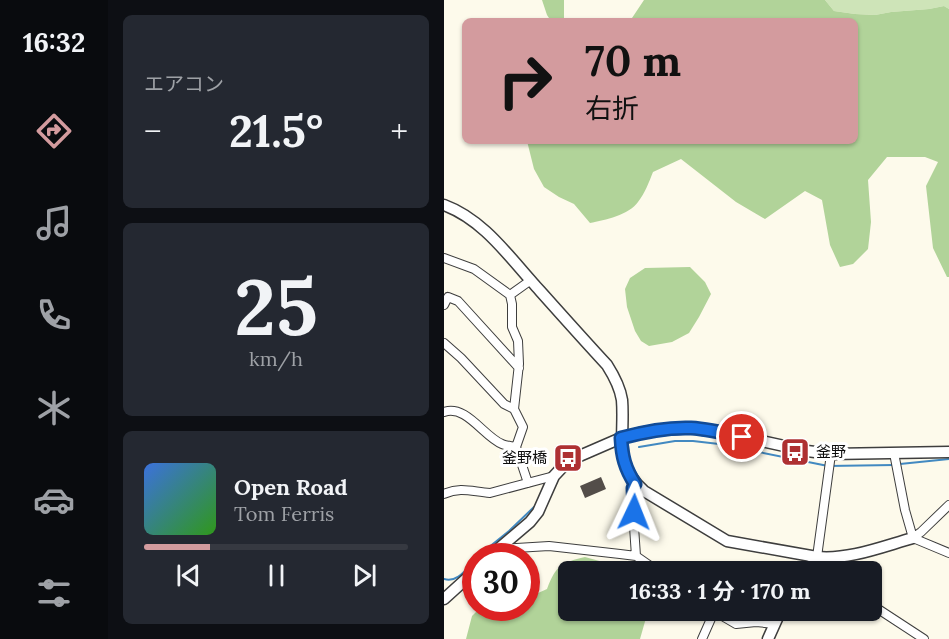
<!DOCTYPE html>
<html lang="ja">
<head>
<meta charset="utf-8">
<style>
  body { margin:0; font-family:Lora,"Noto Sans JP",serif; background:#242831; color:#f1f3f6; height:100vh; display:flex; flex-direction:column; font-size:22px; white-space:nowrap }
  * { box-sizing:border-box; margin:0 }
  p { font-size:20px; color:#9ea1a6 }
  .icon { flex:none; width:33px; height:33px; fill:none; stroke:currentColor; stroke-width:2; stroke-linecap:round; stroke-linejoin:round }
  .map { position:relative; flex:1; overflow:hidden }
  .sheet { display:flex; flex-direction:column; gap:15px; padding:15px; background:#0d0f14; width:336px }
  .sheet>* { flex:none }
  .banner { position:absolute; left:18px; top:18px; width:396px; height:126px; border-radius:9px; box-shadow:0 2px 4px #0004; background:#d39b9e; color:#111; overflow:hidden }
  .speed { position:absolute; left:18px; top:543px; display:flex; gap:12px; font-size:30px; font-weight:700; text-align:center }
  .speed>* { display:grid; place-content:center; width:78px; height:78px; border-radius:50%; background:#171b24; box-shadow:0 2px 4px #0004; line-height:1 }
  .speed .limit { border:9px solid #d22; background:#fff; color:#111 }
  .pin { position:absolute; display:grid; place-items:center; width:51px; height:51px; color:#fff; margin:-26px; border:3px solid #fff; border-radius:50%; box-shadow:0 2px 6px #0007 }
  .me { position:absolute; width:66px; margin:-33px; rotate:2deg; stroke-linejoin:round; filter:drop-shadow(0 0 4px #0008) }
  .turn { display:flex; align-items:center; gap:21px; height:126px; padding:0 24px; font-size:27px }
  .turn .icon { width:78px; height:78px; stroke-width:2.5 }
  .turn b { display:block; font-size:42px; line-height:51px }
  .big { font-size:45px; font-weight:700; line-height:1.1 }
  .sheet .widget { flex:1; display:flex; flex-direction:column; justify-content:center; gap:9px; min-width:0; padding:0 21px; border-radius:9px; background:#242831 }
  .sheet .dial { align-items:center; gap:0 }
  .dial b { font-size:78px; line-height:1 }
  .song { display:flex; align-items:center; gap:18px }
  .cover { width:72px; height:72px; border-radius:9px; background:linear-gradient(135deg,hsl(220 70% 55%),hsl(110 70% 35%)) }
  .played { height:6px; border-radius:3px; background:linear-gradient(90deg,#d39b9e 25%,#363941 25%) }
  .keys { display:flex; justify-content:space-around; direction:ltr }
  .heat { display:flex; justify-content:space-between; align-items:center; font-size:33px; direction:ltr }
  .trip { position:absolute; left:114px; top:561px; width:324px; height:60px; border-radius:9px; background:#171b24; box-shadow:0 2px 4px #0004; font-weight:700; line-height:60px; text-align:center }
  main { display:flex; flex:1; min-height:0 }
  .menu { display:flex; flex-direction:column; width:108px; justify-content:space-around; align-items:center; background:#090b0e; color:#9ea1a6 }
  .menu .icon { width:42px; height:42px }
  .menu .on { color:#d39b9e }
  .menu b { font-size:27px; color:#f1f3f6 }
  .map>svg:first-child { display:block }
  .green { fill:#cee4b8 }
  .forest { fill:#b1d399 }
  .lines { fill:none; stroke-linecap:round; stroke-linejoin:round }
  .stream { stroke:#4289c1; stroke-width:2 }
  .building { fill:#534d49 }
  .minor-casing { stroke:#3e3e3e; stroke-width:10 }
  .tertiary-casing { stroke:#3e3e3e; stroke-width:13 }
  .minor { stroke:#fff; stroke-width:8 }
  .tertiary { stroke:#fff; stroke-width:10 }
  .route-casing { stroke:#114b97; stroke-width:15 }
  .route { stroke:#1a73e8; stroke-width:10 }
  .labels { text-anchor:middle; stroke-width:6; stroke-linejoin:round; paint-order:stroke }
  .poi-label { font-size:15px; fill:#0b0b0b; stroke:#fff; text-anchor:start }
</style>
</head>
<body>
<main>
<nav class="menu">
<b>16:32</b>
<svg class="icon on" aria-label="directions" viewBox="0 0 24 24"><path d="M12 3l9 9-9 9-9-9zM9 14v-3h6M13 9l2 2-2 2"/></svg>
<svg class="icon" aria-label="music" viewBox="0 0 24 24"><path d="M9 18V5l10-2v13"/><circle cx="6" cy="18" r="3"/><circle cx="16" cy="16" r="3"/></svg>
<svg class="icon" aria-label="phone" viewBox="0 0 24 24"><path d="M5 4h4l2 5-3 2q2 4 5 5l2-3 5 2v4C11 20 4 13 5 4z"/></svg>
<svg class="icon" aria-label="climate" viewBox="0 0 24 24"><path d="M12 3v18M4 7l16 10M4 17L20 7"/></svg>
<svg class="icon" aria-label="car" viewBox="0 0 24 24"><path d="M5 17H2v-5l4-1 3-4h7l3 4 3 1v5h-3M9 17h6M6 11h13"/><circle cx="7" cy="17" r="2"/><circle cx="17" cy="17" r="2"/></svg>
<svg class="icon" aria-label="filters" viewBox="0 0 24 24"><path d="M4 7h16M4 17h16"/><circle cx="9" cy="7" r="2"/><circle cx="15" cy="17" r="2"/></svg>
</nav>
<section class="sheet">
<div class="widget"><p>エアコン</p>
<div class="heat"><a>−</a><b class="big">21.5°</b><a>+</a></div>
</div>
<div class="widget dial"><b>25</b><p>km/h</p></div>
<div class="widget">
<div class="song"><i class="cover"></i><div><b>Open Road</b><p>Tom Ferris</p></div></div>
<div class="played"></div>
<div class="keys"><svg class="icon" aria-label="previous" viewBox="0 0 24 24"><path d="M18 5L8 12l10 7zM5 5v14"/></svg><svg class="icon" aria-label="pause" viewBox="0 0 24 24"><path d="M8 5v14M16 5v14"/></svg><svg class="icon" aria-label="next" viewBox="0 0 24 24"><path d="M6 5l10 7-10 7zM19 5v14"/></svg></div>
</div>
</section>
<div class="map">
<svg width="505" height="639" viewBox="0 0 505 639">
  <rect width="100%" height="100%" fill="#fdfaeb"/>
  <!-- green -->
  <path class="green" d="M381 0H505V9L500 6 485 9 447 12 431 15 411 14 390 11Z"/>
  <!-- forest -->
  <path class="forest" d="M98 0H120V18L118 21H107L103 15Z
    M200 0H381L390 11 411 14 431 15 447 12 485 9 500 6 505 9V277H503L489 248 482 186 494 162 481 157H443L424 180 427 222 424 249 409 264 396 267 386 245 378 200 361 191 321 219 292 202 237 159 209 172C205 182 201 193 194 202 185 215 161 220 146 223L130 204 115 197 100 187 90 169 83 141H411V21H186Z
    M246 267 261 282 267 294 255 317 245 333 228 342 205 346 197 341 191 331 183 307 181 289 186 278 201 268Z
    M141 557 177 567 186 571 124 572V610L204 611 196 639H22L28 616 36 608H82L83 598 103 589C112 565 117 563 141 557Z"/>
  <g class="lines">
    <!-- stream -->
    <path class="stream" d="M195 447 231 441H249L275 444 384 466 450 465
      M456 464 505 459
      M34 556 65 531 90 507
      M0 579C14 583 22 569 32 559"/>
  </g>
  <!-- building -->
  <path class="building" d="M157 477 162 489 141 498 136 486Z"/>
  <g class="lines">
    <!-- minor casing -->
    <g class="minor-casing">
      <path id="minor" d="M0 258 30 269 66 295 68 304V327L74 341 75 364 70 409
        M66 295 87 280
        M0 305 4 297 14 301 75 368
        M0 343 17 358 60 404 70 409 79 427 72 447 84 483
        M0 412C22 404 40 437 58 444 62 446 68 446 72 447
        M450 453 461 510 469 538 505 553
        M191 484 189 488 188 497 192 556
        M0 494C17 486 29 492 46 493L110 476
        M469 538 477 532 505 505
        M54 549 105 546 176 554 192 556 215 572
        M373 557 387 454
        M428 605 480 639
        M268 610 292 624 312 622 331 624
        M258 639 270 612"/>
    </g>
    <!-- tertiary casing -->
    <g class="tertiary-casing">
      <path id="tertiary" d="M0 205C38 219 63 254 89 283 114 311 138 338 163 365 170 376 176 387 178 400 181 435 169 464 200 491L283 541 373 557 361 572
        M46 556 86 522 94 512 110 476 124 461 177 438 196 433 215 430 246 428 276 432 363 451 387 454 505 452
        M373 557C405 560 437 547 469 538
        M0 599 32 570
        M324 639 337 610"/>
    </g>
    <!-- minor -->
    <use href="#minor" class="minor"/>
    <!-- tertiary -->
    <use href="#tertiary" class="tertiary"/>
  </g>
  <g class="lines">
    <!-- route casing -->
    <g class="route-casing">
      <path id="route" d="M190 512 189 488 191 484C181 468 178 457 177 438 199 432 223 427 247 428 264 429 281 433 298 437"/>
    </g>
    <!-- route -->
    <use href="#route" class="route"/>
  </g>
  <!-- icons -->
  <defs>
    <g id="bus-square" transform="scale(1.5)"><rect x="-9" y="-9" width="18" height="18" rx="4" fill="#ae3032" stroke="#fff"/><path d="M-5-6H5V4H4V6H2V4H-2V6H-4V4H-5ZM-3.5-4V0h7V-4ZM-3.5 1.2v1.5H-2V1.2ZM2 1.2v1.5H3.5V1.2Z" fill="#fff"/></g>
  </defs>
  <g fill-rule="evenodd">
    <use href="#bus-square" x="351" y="452"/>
    <use href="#bus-square" x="124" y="458"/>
  </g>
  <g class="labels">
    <!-- poi labels -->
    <g class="poi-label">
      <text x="372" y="457">釜野</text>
      <text x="103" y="463" text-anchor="end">釜野橋</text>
    </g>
  </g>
</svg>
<div class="speed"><div class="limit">30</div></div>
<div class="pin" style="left:298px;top:437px;background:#d93025"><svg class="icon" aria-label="arrive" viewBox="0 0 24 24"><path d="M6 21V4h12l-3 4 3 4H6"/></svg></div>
<svg class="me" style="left:190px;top:512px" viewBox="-20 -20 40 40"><path d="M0-17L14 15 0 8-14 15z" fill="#1a73e8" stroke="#fff" stroke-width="4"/></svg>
<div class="trip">16:33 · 1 分 · 170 m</div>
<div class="banner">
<div class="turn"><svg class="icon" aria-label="right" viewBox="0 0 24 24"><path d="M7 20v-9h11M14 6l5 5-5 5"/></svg><div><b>70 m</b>右折</div></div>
</div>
</div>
</main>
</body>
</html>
